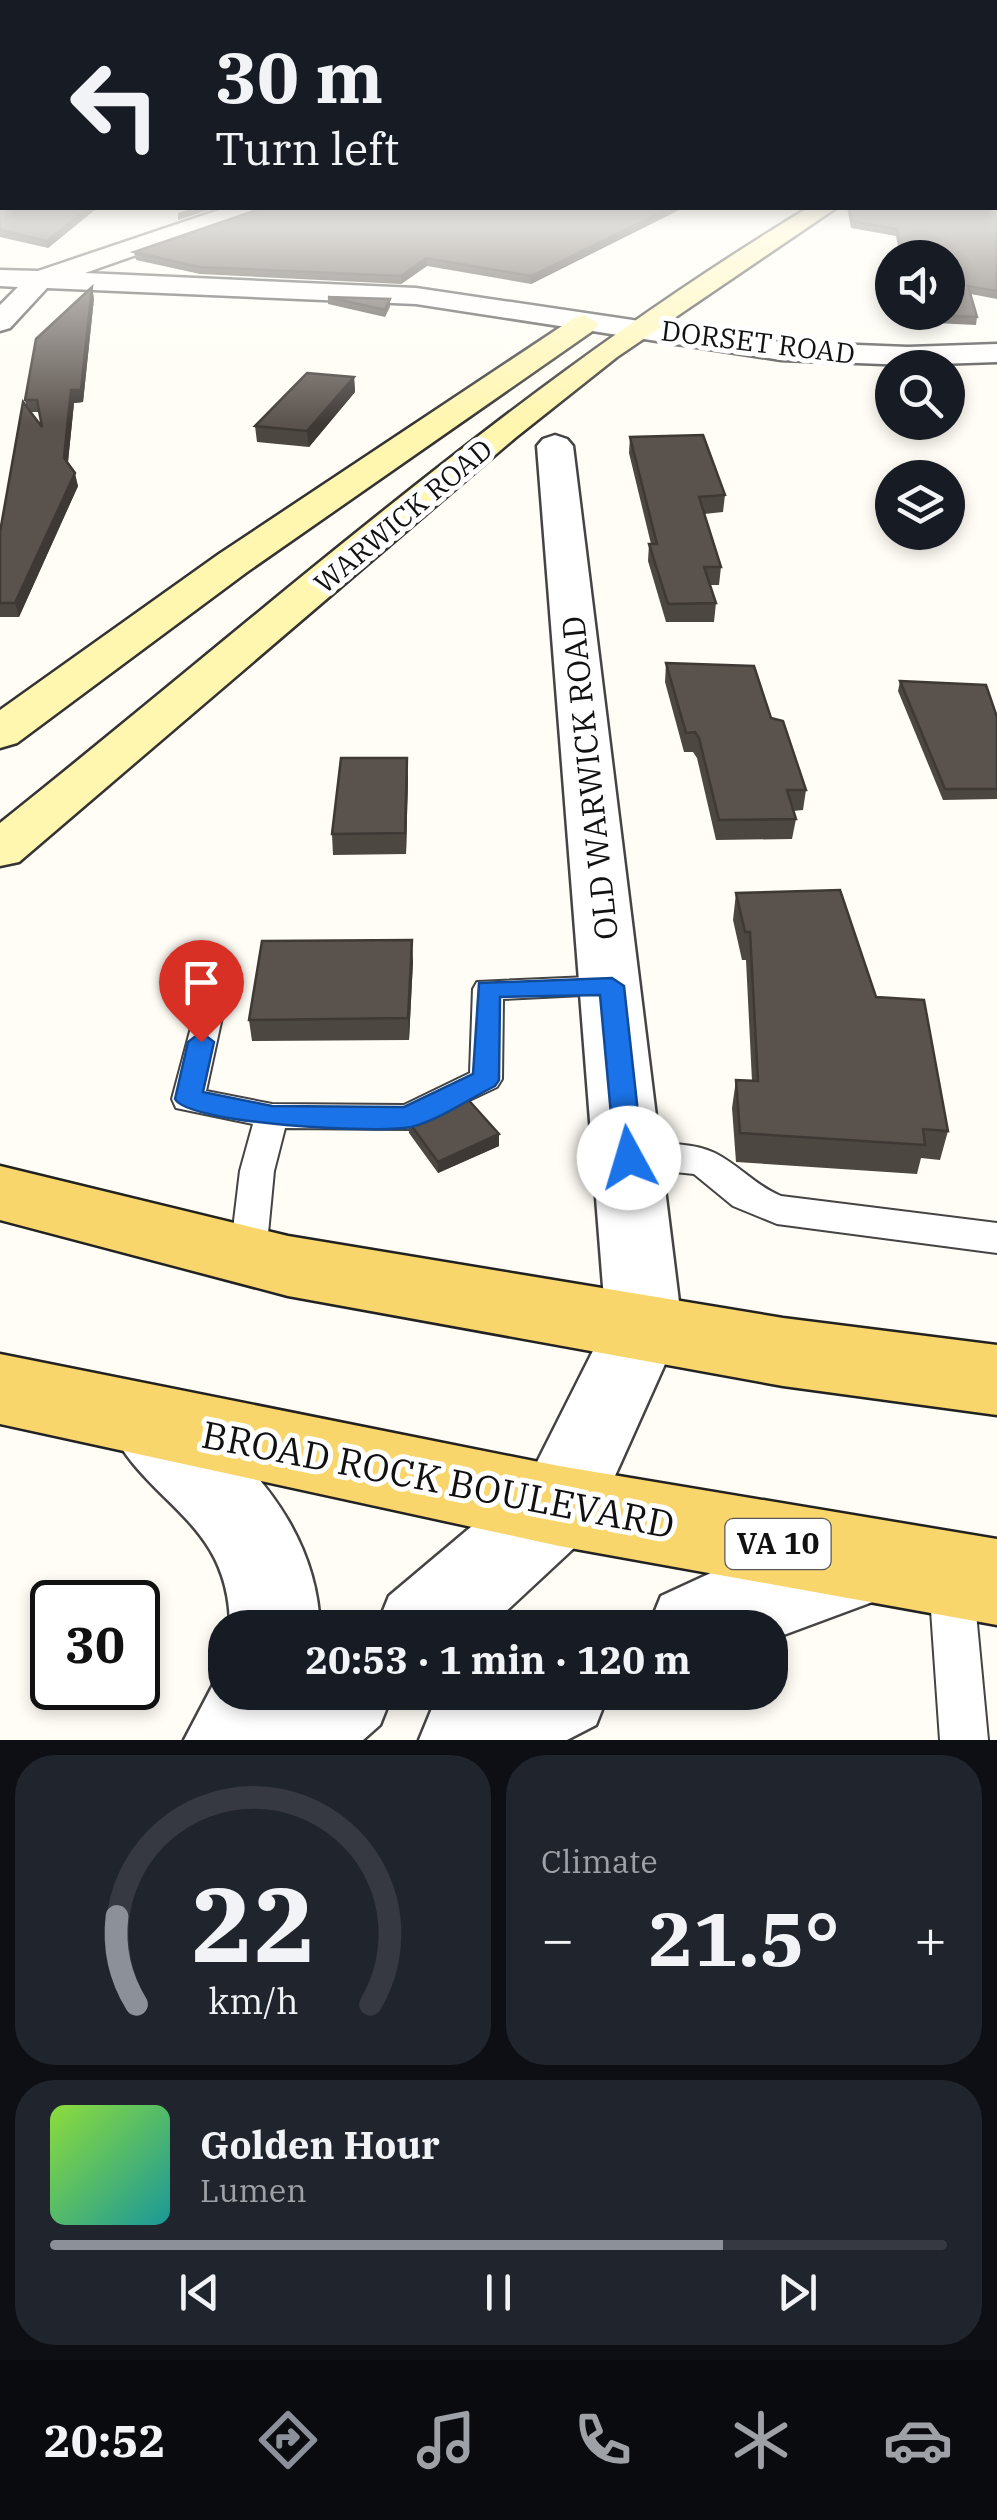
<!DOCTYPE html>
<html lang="en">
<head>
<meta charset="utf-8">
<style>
  body { margin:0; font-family:"IBM Plex Serif",serif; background:#20242c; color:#f1f3f6; height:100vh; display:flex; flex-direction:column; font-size:38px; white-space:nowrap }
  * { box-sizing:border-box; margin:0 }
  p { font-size:32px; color:#9ea1a6 }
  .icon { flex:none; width:55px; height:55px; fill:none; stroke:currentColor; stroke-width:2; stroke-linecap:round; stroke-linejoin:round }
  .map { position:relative; height:1740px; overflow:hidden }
  .sheet { display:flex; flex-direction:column; gap:15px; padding:15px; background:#0d0f14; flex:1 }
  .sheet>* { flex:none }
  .banner { position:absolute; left:0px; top:0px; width:998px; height:210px; box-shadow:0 5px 15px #0003; background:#171b24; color:#f1f3f6; overflow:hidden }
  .buttons { position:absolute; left:875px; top:240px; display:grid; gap:20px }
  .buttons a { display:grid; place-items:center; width:90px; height:90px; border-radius:50%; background:#171b24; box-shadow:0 5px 15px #0003; font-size:50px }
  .speed { position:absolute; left:30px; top:1580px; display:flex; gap:20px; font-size:50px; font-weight:700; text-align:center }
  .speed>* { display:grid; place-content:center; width:130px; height:130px; border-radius:50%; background:#171b24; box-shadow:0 5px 15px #0003; line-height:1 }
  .speed .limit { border:5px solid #111; border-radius:15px; background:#fff; color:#111 }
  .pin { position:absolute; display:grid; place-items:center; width:85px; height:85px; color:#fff; margin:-102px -42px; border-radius:50% 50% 50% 0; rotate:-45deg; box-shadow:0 0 10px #0007 }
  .pin .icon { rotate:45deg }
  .me { position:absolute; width:110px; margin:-55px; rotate:354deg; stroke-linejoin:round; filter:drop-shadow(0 0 8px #0008) }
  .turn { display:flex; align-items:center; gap:35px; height:210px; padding:0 50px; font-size:45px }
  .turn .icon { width:130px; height:130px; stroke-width:2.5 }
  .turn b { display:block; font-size:70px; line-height:85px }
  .big { font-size:75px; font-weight:700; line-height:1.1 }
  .sheet .widget { flex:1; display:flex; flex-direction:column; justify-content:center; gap:15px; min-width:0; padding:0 35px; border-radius:40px; background:#20242c }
  .sheet .dial { align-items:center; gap:0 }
  .dial svg { height:260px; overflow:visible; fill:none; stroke:#363941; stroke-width:7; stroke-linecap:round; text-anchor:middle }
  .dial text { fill:#f1f3f6; stroke:none }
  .song { display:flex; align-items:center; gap:30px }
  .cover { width:120px; height:120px; border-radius:15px; background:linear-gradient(135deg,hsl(90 70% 55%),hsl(180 70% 35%)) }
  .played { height:10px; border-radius:5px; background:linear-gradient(90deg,#8c9099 75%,#363941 75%) }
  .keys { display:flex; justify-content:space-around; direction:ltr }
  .heat { display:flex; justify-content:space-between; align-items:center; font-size:55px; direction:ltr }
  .sheet .tiles { flex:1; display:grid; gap:15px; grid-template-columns:1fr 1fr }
  .widget:last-child { grid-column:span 2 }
  .trip { position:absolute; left:208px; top:1610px; width:580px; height:100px; border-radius:40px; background:#171b24; box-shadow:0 5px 15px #0003; font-weight:700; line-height:100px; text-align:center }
  .menu { display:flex; height:160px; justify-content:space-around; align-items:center; background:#090b0e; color:#9ea1a6 }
  .menu .icon { width:70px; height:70px }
  .menu .on { color:#8c9099 }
  .menu b { font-size:45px; color:#f1f3f6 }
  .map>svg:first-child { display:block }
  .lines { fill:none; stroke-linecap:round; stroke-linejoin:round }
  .lane-casing { stroke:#444; stroke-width:4 }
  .street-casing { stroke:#444; stroke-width:5 }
  .secondary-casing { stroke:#333; stroke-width:5 }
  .primary-casing { stroke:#222; stroke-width:5 }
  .lane { fill:#fff; fill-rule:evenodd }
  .street { fill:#fff; fill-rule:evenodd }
  .secondary { fill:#fff6b0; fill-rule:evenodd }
  .primary { fill:#f9d66b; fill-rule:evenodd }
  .wall { fill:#4d4742; fill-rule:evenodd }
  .shaded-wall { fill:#3f3936 }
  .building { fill:#5a524d; stroke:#3f3936; stroke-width:2.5 }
  .route { fill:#1a73e8; stroke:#114b97; stroke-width:2.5 }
  .labels { text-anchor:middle; stroke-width:10; stroke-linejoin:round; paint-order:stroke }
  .far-street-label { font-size:28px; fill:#111; stroke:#fff }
  .shield { fill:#fff; stroke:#585858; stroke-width:2.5 }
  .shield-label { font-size:30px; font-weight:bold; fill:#111 }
  .street-label { font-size:32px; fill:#111; stroke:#fff }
  .near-street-label { font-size:38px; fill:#111; stroke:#fff }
</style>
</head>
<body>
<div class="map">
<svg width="997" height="1740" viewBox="0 0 997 1740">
  <rect width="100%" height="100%" fill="#fffdf5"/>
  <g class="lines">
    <!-- lane casing -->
    <g class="lane-casing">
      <path id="lane" d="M612 976 623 979 627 986 623 993 503 999 502 1079 497 1087 408 1129 285 1128 274 1171 266 1254 261 1265 248 1269 235 1265 230 1254 240 1171 253 1124 176 1108 172 1099 197 1005H219L223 1013 206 1091 272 1104 404 1105 470 1073 473 989 477 982Z
        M629 1144C656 1144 690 1141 715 1153 739 1165 756 1186 781 1196L997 1223V1253L777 1224 733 1206 694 1174 617 1166 612 1157 617 1148Z
        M951 1559 967 1566 973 1581 988 1740H940L929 1581 935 1566Z"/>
    </g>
    <!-- street casing -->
    <g class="street-casing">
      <path id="street" d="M225 208H259L256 213 85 273 416 288 781 342 908 347 997 344V362L908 365 781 360 416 304 47 288 10 328 0 331V305L18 287 0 286V270L38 271Z
        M555 435 567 439 573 446 682 1326 589 1534 488 1628H376L389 1596 529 1478 606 1325 537 446 543 439Z
        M147 1386C176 1397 193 1413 216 1434 273 1487 317 1547 320 1628H230C230 1518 145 1506 107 1422L118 1396Z
        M863 1521 894 1534 907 1564 894 1594 770 1640V1628H648L661 1596 726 1566Z
        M225 1662V1692H393L380 1725 363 1740H184Z
        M461 1692H609L596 1725 567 1740H419L433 1706Z"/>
    </g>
    <!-- secondary casing -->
    <g class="secondary-casing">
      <path id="secondary" d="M808 208H836L617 357 515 438 19 862 0 866V823C266 611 516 384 808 208Z
        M584 315 599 324 594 330 247 572 17 743 0 748V710L219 554 574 318Z"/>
    </g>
    <!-- primary casing -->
    <g class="primary-casing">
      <path id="primary" d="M0 1166 288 1236 783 1318 997 1345V1415L783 1386 288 1296 0 1220Z
        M0 1354 559 1466 997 1539V1625L559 1546 0 1424Z"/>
    </g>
    <!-- lane -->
    <use href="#lane" class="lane"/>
    <!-- street -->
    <use href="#street" class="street"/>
    <!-- secondary -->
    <use href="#secondary" class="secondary"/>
    <!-- primary -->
    <use href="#primary" class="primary"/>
  </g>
  <!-- wall -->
  <path class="wall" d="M0 181 97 208 48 248 0 237Z
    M997 181V299L971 294 977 317 976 325 913 322 911 312H948V258H900L896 236 851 228 847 208H995Z
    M258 208H683L531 284 427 266 401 284 200 274 136 260 134 252 257 210Z
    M328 297 390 299V307L385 317 328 304Z
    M94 298 83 402 74 403 68 462 78 486 19 617H0V532L26 406 25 400ZM30 412H39L42 427Z
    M354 377 355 392 309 447 257 442 255 426Z
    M630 437 725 495 723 512 704 514 721 567 719 585H710L716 603 714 622H666L648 561 649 544H651L629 453Z
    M666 663 771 718 806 790 803 810 793 811 796 819 792 839 716 840 697 758 693 752H684L665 682Z
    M900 681 997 717V799L943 800 898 691Z
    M408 777 406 854 333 855 332 834Z
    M736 893 876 997 948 1131 940 1160 921 1158 917 1174 736 1162 732 1108 736 1080 752 1081 746 960H742L733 920Z
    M413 961 409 1040 252 1041 249 1020Z
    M408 1121 499 1146 438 1173 409 1133Z"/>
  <!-- shaded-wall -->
  <path class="shaded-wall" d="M88 208H97L48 248 47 241Z
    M194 208H215L178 220V213Z
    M670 208H683L531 284V276Z
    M426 258 427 266 401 284V276Z
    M92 287 94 298 83 402 74 403 67 471 64 458 71 390Z
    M354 377 355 392 309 447 307 431Z
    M75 473 78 486 19 617 15 603Z
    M407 758 408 777 406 854 405 833Z
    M412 940 413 961 409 1040 408 1018Z
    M499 1134V1146L438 1173V1162Z"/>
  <!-- building -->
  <path class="building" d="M0 181H2V208H88L47 241 0 230Z
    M995 181H997V291L968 286 977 317 914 314V312H948V258H903L897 229 852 221 849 208H995Z
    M258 208H670L531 276 426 258 401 276 199 267 134 252 257 210Z
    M92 287 81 390H71L64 458 75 473 15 603H0V532L23 402 42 427 37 400H25L36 339Z
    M328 297 390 299 385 310Z
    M307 373 354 377 307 431 255 426Z
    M703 435 725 495 699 497 721 567H704L716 603 668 604 649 544H657L630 437Z
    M666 663 754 666 771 718 783 721 806 790H787L796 819 719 820 699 738 695 732 686 733Z
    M900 681 986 685 997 717V789H945Z
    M341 758H407L405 833 332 834Z
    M840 890 876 997 924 1000 948 1131 923 1129 925 1145 740 1133 736 1080 758 1081 750 932H745L736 893Z
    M412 940 408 1018 249 1020 262 941Z
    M464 1095 499 1134 438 1162 408 1121Z"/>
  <!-- sky -->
  <linearGradient id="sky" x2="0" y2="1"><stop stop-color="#95c6ee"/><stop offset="0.43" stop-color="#fffefa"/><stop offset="1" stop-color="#fffefa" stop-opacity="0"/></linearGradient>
  <rect width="997" height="425" fill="url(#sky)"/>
  <!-- route -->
  <path class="route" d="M612 978 624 986 643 1158 639 1165H619L615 1158 600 995 500 997 499 1080 495 1086C469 1099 439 1120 411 1127 378 1134 189 1124 175 1099L188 1042 201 1032 214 1042 203 1092 272 1106 404 1107 473 1074 479 983Z"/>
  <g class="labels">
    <!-- far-street labels -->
    <g class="far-street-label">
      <text transform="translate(758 342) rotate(7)" y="10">DORSET ROAD</text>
      <text transform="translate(403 516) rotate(-40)" y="10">WARWICK ROAD</text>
    </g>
    <!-- shield labels -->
    <rect class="shield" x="725.5" y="1519" width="105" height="50" rx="8"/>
    <g class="shield-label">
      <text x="778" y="1554">VA 10</text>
    </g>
    <!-- street labels -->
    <g class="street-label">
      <text transform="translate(590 778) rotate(-96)" y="11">OLD WARWICK ROAD</text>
    </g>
    <!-- near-street labels -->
    <g class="near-street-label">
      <text transform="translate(438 1480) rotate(11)" y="13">BROAD ROCK BOULEVARD</text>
    </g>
  </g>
</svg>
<div class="buttons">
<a><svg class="icon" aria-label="sound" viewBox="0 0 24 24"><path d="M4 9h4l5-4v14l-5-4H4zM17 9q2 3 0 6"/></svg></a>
<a><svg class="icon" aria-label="search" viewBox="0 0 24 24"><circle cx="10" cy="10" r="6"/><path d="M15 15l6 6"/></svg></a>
<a><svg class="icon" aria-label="layers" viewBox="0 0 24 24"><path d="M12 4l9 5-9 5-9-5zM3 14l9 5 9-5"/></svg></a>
</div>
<div class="speed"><div class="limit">30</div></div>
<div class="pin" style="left:201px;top:1042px;background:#d93025"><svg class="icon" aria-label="arrive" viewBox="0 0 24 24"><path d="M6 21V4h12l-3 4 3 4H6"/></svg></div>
<svg class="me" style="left:629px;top:1158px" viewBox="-20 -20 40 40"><circle r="19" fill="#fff"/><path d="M0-13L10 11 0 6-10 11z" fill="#1a73e8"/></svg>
<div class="trip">20:53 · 1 min · 120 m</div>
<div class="banner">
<div class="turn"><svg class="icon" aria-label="left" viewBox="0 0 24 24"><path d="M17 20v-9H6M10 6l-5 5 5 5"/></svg><div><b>30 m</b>Turn left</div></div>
</div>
</div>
<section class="sheet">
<div class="tiles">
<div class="widget dial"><svg viewBox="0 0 100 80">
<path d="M14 69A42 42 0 1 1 86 69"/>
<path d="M14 69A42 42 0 0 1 8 42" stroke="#8c9099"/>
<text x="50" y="56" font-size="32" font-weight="700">22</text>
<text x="50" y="72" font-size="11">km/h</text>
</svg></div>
<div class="widget"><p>Climate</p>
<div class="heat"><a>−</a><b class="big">21.5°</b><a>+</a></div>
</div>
<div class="widget">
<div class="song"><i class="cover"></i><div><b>Golden Hour</b><p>Lumen</p></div></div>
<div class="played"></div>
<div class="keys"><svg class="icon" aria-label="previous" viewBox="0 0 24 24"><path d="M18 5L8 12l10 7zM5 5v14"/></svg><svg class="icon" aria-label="pause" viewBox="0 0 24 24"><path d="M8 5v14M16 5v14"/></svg><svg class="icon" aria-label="next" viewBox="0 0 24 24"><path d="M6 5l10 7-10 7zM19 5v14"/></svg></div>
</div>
</div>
</section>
<nav class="menu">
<b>20:52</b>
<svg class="icon on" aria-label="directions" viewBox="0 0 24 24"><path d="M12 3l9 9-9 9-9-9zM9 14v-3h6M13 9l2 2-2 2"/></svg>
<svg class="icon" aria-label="music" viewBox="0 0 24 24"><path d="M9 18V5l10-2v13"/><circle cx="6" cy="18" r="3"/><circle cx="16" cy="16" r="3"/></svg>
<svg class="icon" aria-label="phone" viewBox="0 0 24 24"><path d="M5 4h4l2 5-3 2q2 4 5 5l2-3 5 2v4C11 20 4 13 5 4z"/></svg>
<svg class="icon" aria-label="climate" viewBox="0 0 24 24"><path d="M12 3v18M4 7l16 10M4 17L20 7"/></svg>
<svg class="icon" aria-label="car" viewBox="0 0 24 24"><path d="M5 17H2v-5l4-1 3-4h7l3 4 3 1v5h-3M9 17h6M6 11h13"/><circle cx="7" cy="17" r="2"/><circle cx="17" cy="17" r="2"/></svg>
</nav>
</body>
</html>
